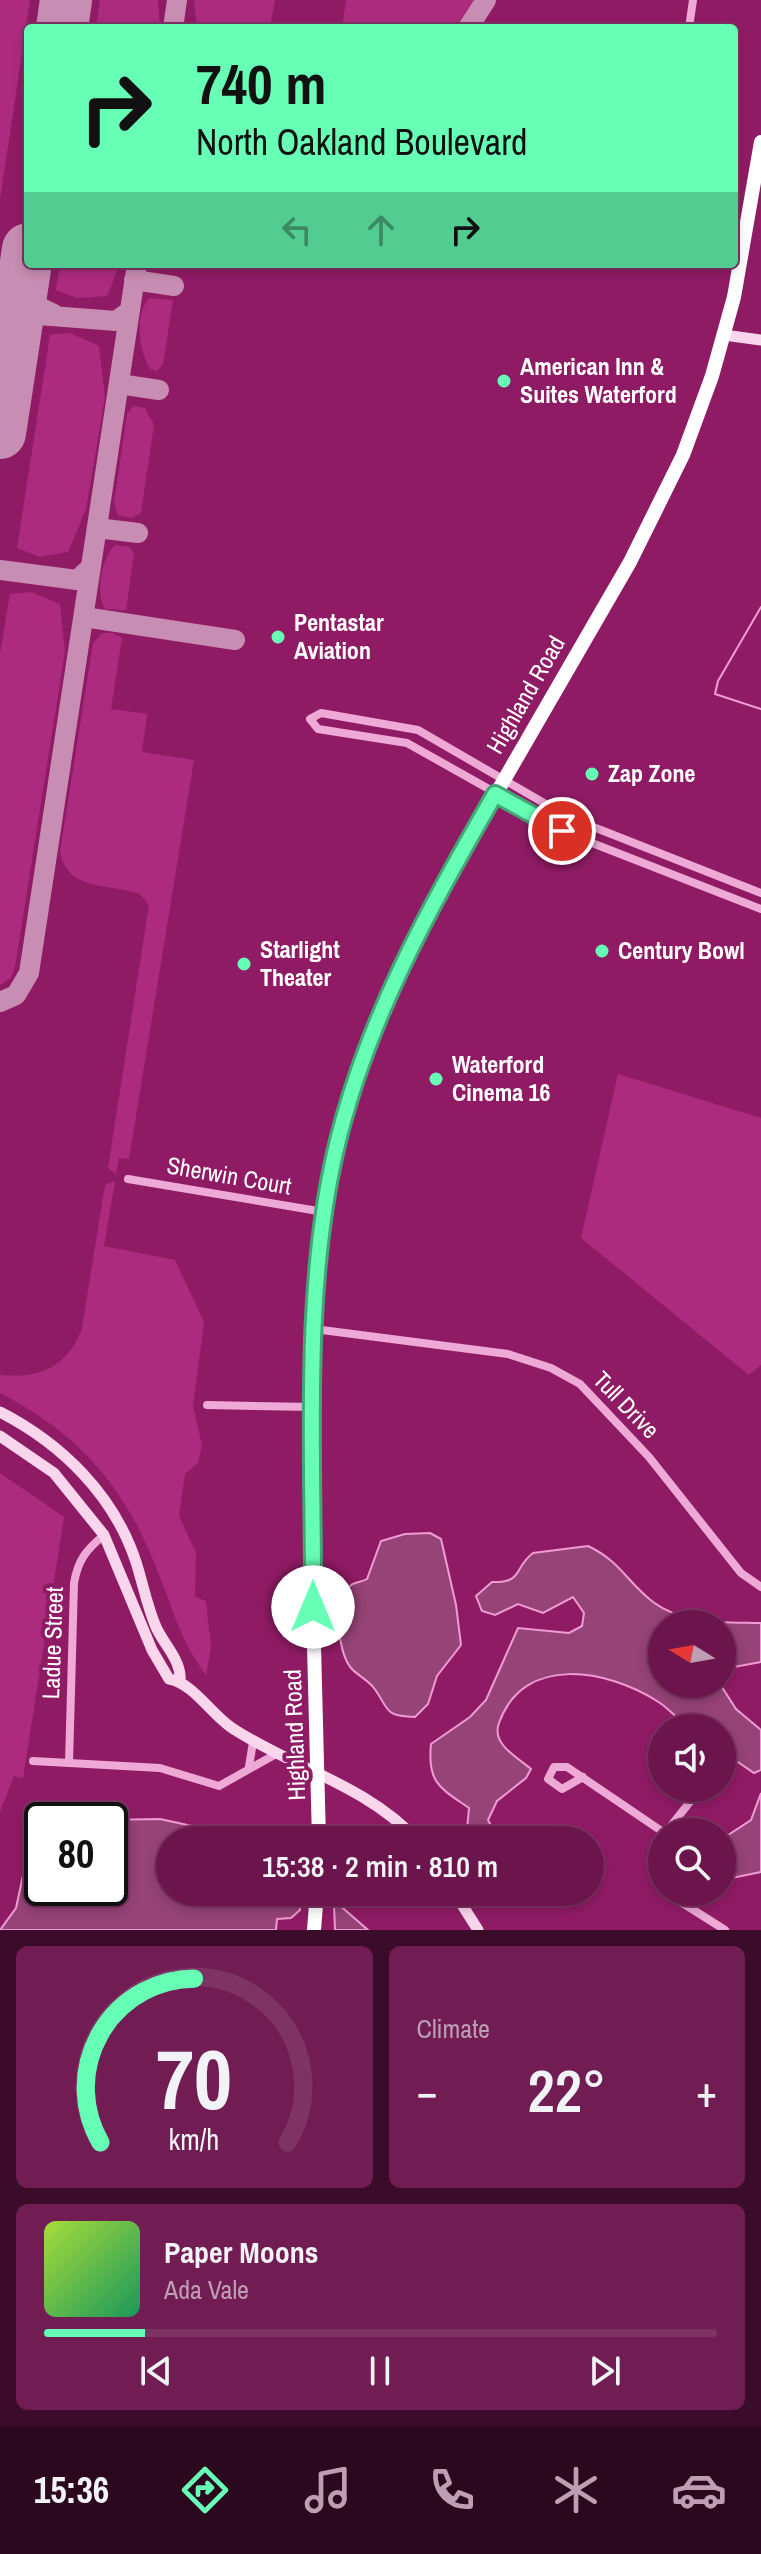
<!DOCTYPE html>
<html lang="en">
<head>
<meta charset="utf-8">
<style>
  body { margin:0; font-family:"Archivo Narrow",sans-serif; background:#711d53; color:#f1f3f6; height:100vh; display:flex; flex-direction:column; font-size:30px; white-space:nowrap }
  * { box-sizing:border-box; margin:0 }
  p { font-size:26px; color:#be9eb5 }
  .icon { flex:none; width:44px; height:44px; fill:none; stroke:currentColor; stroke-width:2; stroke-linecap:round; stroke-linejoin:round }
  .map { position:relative; height:1930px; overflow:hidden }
  .details { display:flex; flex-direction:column; gap:16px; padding:16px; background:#3b0b2a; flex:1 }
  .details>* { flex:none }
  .top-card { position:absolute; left:24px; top:24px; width:714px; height:244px; border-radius:8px; box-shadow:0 4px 12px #0003,0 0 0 2px #7f3364; background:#67ffb5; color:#111; overflow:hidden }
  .needle { width:52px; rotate:281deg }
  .controls { position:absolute; left:648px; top:1610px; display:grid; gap:16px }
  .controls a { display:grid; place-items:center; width:88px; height:88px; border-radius:50%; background:#6c144c; box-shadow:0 4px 12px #0003,0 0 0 2px #7f3364; font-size:40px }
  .speed { position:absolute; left:24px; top:1802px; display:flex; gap:16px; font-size:40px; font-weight:700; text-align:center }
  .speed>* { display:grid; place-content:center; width:104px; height:104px; border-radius:50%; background:#6c144c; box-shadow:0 4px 12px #0003,0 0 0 2px #7f3364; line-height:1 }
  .speed .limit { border:4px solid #111; border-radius:12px; background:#fff; color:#111 }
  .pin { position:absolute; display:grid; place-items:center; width:68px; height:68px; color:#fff; margin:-34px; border:4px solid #fff; border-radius:50%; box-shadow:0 2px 8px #0007 }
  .me { position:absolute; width:88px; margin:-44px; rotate:0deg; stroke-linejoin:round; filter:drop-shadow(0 0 6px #0008) }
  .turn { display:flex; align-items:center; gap:28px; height:168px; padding:0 40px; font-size:36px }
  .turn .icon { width:104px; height:104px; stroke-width:2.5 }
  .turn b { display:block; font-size:56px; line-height:68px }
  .lanes { display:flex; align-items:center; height:76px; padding:0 40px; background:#0003; justify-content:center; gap:40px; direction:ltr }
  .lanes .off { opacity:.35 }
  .big { font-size:60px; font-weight:600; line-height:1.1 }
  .details .widget { flex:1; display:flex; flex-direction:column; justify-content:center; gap:12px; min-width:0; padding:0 28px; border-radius:12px; background:#711d53 }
  .details .dial { align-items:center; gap:0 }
  .dial svg { height:208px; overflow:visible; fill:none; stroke:#7f3364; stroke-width:7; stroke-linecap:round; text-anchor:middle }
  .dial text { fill:#f1f3f6; stroke:none }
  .song { display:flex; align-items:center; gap:24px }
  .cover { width:96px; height:96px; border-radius:12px; background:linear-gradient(135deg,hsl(80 70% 55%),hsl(150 70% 35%)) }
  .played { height:8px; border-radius:4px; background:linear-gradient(90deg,#67ffb5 15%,#7f3364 15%) }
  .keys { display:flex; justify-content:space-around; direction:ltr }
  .heat { display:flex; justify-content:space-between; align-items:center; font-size:44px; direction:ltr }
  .details .tiles { flex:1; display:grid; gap:16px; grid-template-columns:1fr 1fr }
  .widget:last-child { grid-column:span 2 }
  .trip { position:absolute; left:156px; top:1826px; width:448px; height:80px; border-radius:40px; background:#6c144c; box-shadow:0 4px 12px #0003,0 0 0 2px #7f3364; font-weight:600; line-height:80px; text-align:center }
  .tabs { display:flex; height:128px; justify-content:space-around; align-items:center; background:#2b081e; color:#be9eb5 }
  .tabs .icon { width:56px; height:56px }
  .tabs .selected { color:#67ffb5 }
  .tabs b { font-size:36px; color:#f1f3f6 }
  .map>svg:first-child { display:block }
  .green { fill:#ac2b7f }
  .water { fill:#964377; stroke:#f09cd4; stroke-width:2 }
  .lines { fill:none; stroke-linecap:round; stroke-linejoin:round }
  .stream { stroke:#f09cd4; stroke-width:2 }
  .taxiway { stroke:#c88db2; stroke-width:20 }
  .runway { stroke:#c88db2; stroke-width:52 }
  .street { stroke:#eea9d6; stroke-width:8 }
  .secondary { stroke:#fad6ed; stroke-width:11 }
  .highway { stroke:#fff; stroke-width:14 }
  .route-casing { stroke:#43a676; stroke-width:20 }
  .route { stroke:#67ffb5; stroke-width:14 }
  .poi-dot { fill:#67ffb5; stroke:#901b65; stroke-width:3 }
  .labels { text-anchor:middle; stroke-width:8; stroke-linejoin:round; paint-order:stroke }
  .poi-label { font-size:24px; font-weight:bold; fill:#fff; stroke:#901b65; text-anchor:start }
  .street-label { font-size:24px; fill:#fff; stroke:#901b65 }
</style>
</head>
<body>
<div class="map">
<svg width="761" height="1930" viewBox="0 0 761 1930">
  <rect width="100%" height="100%" fill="#901b65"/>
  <!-- green -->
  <path class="green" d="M0 0H30L0 199Z
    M100 0H158L160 28H96Z
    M194 0H275L270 28H197Z
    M346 0H477L459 28H342Z
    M60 264H120L107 296 77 298 56 290Z
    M149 298 173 300 163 364 157 371 150 369C139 351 134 316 149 298Z
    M70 333 99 346 105 397 86 509 68 552 40 557 17 548 50 335Z
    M134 406 145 408 154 425 141 513 132 518 118 515 114 503 127 414Z
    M115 545 129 547 134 553 126 610 105 609C95 594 102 557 115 545Z
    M31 592 60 604 65 651 15 967 11 978 0 985V654L10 594Z
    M102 633H113L122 638 111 709 147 714 142 752 194 760 129 1159 119 1158 116 1174 108 1168 149 905 140 894C109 883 68 892 60 852L93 643Z
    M618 1074 761 1118V1365L749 1375 581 1238Z
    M115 1181 104 1246 175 1260 204 1322 193 1406 202 1445 198 1463 185 1474 179 1516 196 1553 195 1597 206 1601 211 1647 206 1675C181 1641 175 1615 160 1577 127 1490 83 1436 0 1393V1375C39 1379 68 1367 82 1328L105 1185Z
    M0 1473 64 1517 23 1778 14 1776 0 1812Z"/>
  <!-- water -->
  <path class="water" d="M430 1533 441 1539 456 1605 461 1645 437 1676 428 1704 415 1717C383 1716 390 1710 374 1688 368 1680 357 1675 351 1668 337 1651 333 1601 351 1585 355 1582 362 1582 367 1579L381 1541 405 1534Z
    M588 1546C620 1561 627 1582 653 1602 684 1625 724 1622 761 1623V1662L723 1669 722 1674V1624H662V1684H720L736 1709 761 1730V1770L754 1773 722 1751V1728C713 1728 699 1731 691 1727 679 1722 669 1708 657 1701 608 1670 524 1653 499 1723 491 1744 517 1757 531 1769L526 1778 497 1801 488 1820 495 1833 505 1840H466L469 1808C440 1788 427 1783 431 1744L470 1717 486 1700 518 1628 569 1633 582 1626 584 1613 573 1597 543 1613 518 1604 495 1615 482 1611 476 1596 492 1582C524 1583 513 1568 533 1553Z
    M761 1793V1872L722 1880V1839L751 1820Z
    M160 1819 206 1829 231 1840H170V1892H299L300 1910 291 1918 277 1919 276 1930H0L16 1908 28 1852 42 1836V1888H110V1820H104Z
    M337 1903 368 1930H335L334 1905Z"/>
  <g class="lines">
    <!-- stream -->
    <path class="stream" d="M761 607 718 681 715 694 761 709"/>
    <!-- taxiway -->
    <path class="taxiway" d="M173 28 177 0
      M468 28 486 0
      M24 278 37 306 54 314
      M134 280 174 286
      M14 341 22 327 39 315 116 321 130 311
      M119 384 159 390
      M97 528 138 533
      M0 570 77 580 91 567
      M84 617 235 640
      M0 1002 16 995 29 973 137 264"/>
    <!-- runway -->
    <path class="runway" d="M62 28 66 0
      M0 433 28 249"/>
    <!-- street -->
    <path class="street" d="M689 28 693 0
      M761 893 568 817 418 730 321 713 310 719 318 729 407 743 569 834 761 909
      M128 1179 324 1212
      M314 1329 508 1354 551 1368 580 1384 649 1457 741 1573 761 1587
      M207 1405 314 1407
      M33 1761 160 1768 219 1786 276 1754
      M69 1763 74 1583C78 1560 86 1550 104 1535
      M249 1767 253 1742
      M583 1777 562 1789 548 1779 554 1767H567L663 1832
      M666 1832 697 1793
      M662 1837C649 1855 647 1873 662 1889
      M665 1892 725 1930"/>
    <!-- secondary -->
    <path class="secondary" d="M724 335 761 340
      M0 1412C62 1444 114 1495 136 1562 143 1584 147 1606 156 1627 164 1645 182 1661 180 1681
      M0 1436 54 1473 104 1535 152 1650 169 1679C193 1683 211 1714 232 1728 293 1768 366 1785 417 1840
      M454 1892 478 1930"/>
    <!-- highway -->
    <path class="highway" d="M319 1840 313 1607V1346L321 1233 342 1126 386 996 430 908 630 562 683 455 712 376 734 297 761 142
      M314 1930 317 1892"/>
  </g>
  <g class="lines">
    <!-- route casing -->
    <g class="route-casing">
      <path id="route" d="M313 1607C314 1459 302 1297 335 1153 365 1022 429 909 495 794L562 831"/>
    </g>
    <!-- route -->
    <use href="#route" class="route"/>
  </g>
  <!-- markers -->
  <g class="poi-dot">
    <circle cx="504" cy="381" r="8"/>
    <circle cx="278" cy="637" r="8"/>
    <circle cx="592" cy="774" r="8"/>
    <circle cx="602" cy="951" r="8"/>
    <circle cx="244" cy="964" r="8"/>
    <circle cx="436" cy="1079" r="8"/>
  </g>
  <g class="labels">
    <!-- poi labels -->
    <g class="poi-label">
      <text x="520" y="375">American Inn &amp;<tspan x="520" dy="28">Suites Waterford</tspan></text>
      <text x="294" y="631">Pentastar<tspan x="294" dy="28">Aviation</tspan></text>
      <text x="608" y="782">Zap Zone</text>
      <text x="260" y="958">Starlight<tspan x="260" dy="28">Theater</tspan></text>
      <text x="618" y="959">Century Bowl</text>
      <text x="452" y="1073">Waterford<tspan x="452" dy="28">Cinema 16</tspan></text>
    </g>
    <!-- street labels -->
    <g class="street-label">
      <text transform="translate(526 695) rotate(-60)" y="8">Highland Road</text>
      <text transform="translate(229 1176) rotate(10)" y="8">Sherwin Court</text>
      <text transform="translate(626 1405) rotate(46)" y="8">Tull Drive</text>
      <text transform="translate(53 1643) rotate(-88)" y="8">Ladue Street</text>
      <text transform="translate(295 1735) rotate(-92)" y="8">Highland Road</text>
    </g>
  </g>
</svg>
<div class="controls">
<a><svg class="needle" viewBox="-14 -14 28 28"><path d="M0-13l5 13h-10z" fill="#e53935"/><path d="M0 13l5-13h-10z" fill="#be9eb5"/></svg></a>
<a><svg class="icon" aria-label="sound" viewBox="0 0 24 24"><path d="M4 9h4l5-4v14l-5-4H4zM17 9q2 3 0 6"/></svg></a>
<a><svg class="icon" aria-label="search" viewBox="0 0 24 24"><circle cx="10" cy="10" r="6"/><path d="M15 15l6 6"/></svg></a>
</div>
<div class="speed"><div class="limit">80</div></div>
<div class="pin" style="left:562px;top:831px;background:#d93025"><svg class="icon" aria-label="arrive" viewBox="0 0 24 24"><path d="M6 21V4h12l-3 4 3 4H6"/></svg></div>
<svg class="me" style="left:313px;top:1607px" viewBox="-20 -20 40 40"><circle r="19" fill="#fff"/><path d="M0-13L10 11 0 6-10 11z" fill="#67ffb5"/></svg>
<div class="trip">15:38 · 2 min · 810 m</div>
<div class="top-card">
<div class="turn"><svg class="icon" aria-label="right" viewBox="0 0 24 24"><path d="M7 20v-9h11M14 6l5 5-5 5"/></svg><div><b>740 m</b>North Oakland Boulevard</div></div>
<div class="lanes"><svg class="icon off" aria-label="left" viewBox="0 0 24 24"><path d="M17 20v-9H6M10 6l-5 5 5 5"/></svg><svg class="icon off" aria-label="ahead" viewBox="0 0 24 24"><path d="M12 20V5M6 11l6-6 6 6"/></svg><svg class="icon" aria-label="right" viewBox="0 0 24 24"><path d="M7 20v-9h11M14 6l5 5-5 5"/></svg></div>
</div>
</div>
<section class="details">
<div class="tiles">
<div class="widget dial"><svg viewBox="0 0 100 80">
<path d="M14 69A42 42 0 1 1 86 69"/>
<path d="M14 69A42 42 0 0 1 50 6" stroke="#67ffb5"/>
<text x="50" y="56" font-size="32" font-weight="700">70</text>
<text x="50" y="72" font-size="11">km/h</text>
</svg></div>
<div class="widget"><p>Climate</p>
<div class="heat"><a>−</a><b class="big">22°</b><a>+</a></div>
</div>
<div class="widget">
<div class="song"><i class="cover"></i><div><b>Paper Moons</b><p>Ada Vale</p></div></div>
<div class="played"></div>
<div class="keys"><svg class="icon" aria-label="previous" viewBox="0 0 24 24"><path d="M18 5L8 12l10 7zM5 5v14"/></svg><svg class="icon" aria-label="pause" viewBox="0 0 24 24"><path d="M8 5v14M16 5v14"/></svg><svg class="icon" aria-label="next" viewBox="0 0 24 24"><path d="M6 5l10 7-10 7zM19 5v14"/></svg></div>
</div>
</div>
</section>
<nav class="tabs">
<b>15:36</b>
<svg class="icon selected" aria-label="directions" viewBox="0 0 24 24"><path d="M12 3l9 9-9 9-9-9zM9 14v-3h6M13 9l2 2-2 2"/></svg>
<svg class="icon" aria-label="music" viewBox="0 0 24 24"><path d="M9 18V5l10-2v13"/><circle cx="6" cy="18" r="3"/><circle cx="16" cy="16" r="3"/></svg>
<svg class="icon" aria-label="phone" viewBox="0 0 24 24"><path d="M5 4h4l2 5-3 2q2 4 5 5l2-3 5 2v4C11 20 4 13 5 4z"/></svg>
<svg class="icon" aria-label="climate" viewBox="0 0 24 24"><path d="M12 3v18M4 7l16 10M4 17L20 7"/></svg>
<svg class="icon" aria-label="car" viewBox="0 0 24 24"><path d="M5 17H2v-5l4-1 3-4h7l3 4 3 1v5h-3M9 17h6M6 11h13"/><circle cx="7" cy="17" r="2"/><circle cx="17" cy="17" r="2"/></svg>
</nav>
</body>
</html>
